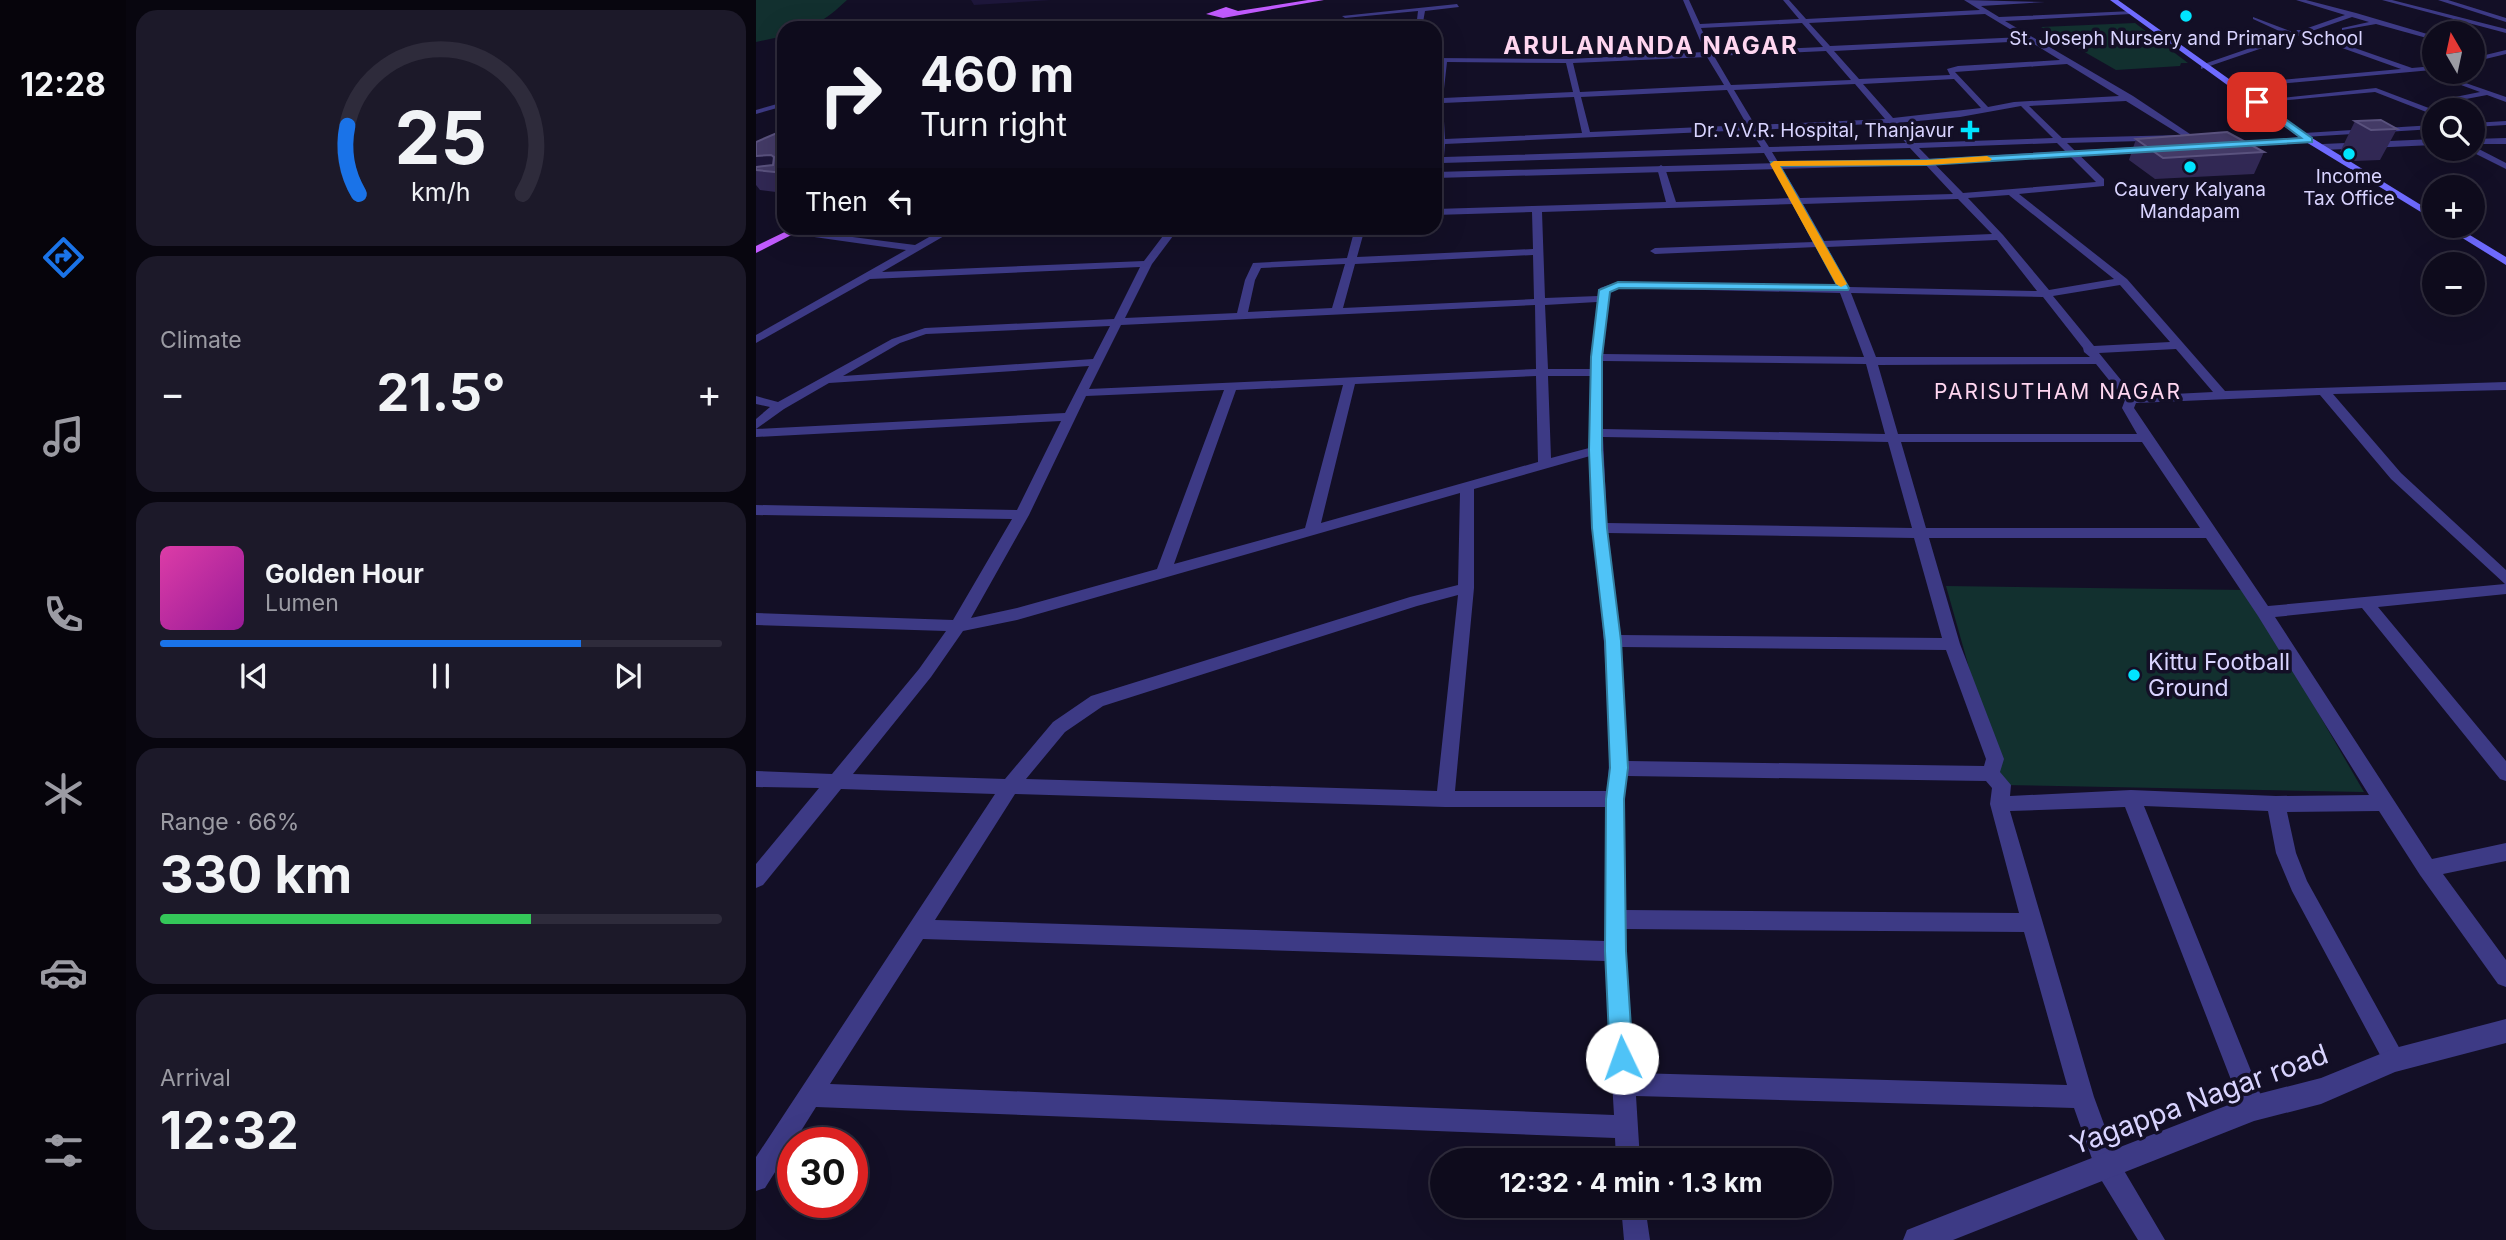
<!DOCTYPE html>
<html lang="en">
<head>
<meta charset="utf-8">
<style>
  body { margin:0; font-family:Inter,sans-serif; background:#1c1929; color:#f1f3f6; height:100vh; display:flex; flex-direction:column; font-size:26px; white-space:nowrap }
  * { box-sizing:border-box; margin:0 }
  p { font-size:23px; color:#9b9ba3 }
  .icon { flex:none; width:38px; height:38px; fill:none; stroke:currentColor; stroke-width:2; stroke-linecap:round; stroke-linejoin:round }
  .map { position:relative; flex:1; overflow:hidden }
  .side { display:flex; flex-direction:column; gap:10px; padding:10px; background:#08060f; width:630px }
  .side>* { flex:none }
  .banner { position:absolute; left:21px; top:21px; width:665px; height:214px; border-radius:21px; box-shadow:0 7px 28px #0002,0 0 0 2px #2e2b3b; background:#0e0b1c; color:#f1f3f6; overflow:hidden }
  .needle { width:46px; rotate:351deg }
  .tools { position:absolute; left:1666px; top:21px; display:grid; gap:14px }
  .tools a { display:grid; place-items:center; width:63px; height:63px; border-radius:50%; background:#0e0b1c; box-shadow:0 7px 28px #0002,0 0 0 2px #2e2b3b; font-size:35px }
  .speed { position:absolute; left:21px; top:1127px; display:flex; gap:14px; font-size:35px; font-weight:700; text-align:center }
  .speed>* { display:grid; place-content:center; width:91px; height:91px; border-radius:50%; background:#0e0b1c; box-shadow:0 7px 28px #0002,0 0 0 2px #2e2b3b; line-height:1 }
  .speed .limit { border:10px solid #d22; background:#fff; color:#111 }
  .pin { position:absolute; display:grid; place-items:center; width:60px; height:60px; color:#fff; margin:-30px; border-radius:14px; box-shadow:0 4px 10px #0006 }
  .me { position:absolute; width:77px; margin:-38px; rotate:357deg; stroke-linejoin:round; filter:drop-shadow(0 0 5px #0008) }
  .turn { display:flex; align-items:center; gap:24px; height:147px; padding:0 28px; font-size:32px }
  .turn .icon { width:91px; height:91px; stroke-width:2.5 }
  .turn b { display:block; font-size:49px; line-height:60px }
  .then { display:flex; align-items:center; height:66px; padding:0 28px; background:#0003; gap:14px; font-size:26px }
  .big { font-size:52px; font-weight:700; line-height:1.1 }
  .side .tile { flex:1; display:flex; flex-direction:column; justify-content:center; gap:10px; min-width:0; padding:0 24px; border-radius:21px; background:#1c1929 }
  .side .dial { align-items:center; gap:0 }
  .dial svg { height:182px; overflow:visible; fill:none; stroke:#2e2b3b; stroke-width:7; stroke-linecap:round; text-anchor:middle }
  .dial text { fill:#f1f3f6; stroke:none }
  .song { display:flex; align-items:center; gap:21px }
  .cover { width:84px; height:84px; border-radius:10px; background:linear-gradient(135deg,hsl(320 70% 55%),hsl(300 70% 35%)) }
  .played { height:7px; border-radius:4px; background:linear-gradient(90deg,#1a73e8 75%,#2e2b3b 75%) }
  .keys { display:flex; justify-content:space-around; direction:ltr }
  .heat { display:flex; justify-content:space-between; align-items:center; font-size:38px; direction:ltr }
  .charge { height:10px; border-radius:5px; background:linear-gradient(90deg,#34c759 66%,#2e2b3b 0) }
  .trip { position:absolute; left:674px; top:1148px; width:402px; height:70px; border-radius:35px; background:#0e0b1c; box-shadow:0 7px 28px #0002,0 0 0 2px #2e2b3b; font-weight:700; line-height:70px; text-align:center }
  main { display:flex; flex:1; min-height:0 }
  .tabs { display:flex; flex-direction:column; width:126px; justify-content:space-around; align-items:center; background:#06040b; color:#9b9ba3 }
  .tabs .icon { width:49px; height:49px }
  .tabs .active { color:#1a73e8 }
  .tabs b { font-size:32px; color:#f1f3f6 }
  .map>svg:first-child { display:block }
  .green { fill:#12302f }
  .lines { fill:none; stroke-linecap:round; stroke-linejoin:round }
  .minor { fill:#3d3a85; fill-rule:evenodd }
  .tertiary { fill:#3d3a85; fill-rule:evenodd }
  .secondary { fill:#6f6bff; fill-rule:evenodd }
  .primary { fill:#c25bff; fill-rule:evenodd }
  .wall { fill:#312854 }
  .shaded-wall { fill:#1d163a }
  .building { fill:#433a66; stroke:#5a527e; stroke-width:2 }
  .route { fill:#4fc3f7; stroke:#337fa1; stroke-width:2 }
  .slow { fill:#f59e0b }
  .poi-dot { fill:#00e5ff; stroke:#130f26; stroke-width:2.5 }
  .labels { text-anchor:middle; stroke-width:7; stroke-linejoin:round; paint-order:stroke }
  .far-poi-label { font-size:19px; fill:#d9d4ff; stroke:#130f26 }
  .far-neighbourhood-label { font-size:21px; letter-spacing:2px; fill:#ffd6f0; stroke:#130f26 }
  .poi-label { font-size:23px; fill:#d9d4ff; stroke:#130f26; text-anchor:start }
  .far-district-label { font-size:24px; font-weight:bold; letter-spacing:2px; fill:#ffd6f0; stroke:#130f26 }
  .near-street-label { font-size:28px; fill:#d9d4ff; stroke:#130f26 }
</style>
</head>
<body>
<main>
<nav class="tabs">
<b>12:28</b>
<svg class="icon active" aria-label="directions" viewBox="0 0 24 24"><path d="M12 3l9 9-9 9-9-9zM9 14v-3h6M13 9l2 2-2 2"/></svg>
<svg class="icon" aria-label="music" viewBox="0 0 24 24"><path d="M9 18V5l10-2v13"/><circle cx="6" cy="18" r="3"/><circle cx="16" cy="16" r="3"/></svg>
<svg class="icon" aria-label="phone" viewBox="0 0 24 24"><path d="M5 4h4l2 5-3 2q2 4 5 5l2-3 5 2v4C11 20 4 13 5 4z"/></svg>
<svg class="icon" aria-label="climate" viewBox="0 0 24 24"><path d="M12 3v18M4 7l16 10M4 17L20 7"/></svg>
<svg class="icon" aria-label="car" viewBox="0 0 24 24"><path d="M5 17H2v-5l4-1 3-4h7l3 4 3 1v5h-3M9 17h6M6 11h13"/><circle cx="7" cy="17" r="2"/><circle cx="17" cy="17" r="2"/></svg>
<svg class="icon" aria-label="filters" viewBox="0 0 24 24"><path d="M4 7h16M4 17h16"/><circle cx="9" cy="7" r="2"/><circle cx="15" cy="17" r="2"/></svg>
</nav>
<section class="side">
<div class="tile dial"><svg viewBox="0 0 100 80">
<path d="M14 69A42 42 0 1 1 86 69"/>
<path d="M14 69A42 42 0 0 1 9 39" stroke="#1a73e8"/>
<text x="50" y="56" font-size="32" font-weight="700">25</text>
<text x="50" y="72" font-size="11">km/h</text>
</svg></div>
<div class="tile"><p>Climate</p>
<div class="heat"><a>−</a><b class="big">21.5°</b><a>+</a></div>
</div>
<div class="tile">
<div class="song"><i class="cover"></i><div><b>Golden Hour</b><p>Lumen</p></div></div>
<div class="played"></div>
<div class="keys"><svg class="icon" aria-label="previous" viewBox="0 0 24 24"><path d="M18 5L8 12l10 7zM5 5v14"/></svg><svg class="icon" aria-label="pause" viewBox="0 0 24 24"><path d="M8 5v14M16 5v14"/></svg><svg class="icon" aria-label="next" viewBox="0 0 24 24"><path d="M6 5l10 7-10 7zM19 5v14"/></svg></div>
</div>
<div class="tile"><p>Range · 66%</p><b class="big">330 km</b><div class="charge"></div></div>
<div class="tile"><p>Arrival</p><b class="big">12:32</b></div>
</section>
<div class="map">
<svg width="1750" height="1240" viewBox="0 0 1750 1240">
  <rect width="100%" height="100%" fill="#130f26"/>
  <!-- green -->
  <path class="green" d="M0 0H91C68 21 60 28 28 28V36L0 42Z
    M1379 23 1432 63H1425L1424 66 1360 70 1285 27Z
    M1190 586 1491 590 1608 792 1246 785Z"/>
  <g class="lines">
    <!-- minor -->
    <path class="minor" d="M927 0H933L944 24 1043 19 1027 0H1033L1050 19 1224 10 1208 0 1289 2 1225 6 1243 17 1377 11 1375 14 1249 21 1377 96 1437 136 1433 139 1428 136 1424 140 1311 143 1348 179V186L1263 194 1371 279 1469 391 1750 382V390L1577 394 1645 473 1750 570V594L1622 607 1750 761V781L1744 779 1606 608 1519 617 1676 859 1750 843V861L1687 874 1750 960V987L1742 984 1664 875 1623 811 1531 812 1540 853 1551 881 1650 1060 1647 1068 1639 1071 1631 1068 1536 891 1520 853 1512 811 1388 806 1510 1108 1506 1116 1498 1120 1490 1116 1486 1108 1369 807 1254 811 1338 1097 1360 1157 1409 1240H1382L1341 1173 1318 1108 880 1096 884 1160H860L859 1138 60 1107 9 1188 0 1191V1157L239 794 85 789 7 885 0 888V864L63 788 0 787V771L76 774 163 669 190 631 0 625V613L197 620 256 519 0 515V505L261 510 305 421 0 437V429L309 413 333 366 73 383 28 409 0 429V419L14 407 0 404V396L22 402 136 339 169 328 358 319 384 267 114 279 0 343V335L150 250 37 234 34 233V229L159 245 189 228H235L230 231 195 232 126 272 388 261 413 228H423L396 264 369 318 481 313 489 280 497 263 591 258 599 228H609L601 257 777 249 776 212 679 215V209L910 202 901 168 905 165 909 168 920 202 1035 198 1008 153 686 163 683 174 679 177V101L684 62H679V58L813 59 949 52ZM1229 14 1267 37 1074 46 1053 23ZM1046 23 1067 47 956 52 945 28ZM1273 41 1304 60 1202 66 1191 69 1194 75 1103 79 1078 51ZM1070 51 1095 80 975 85 958 56ZM951 57 968 85 824 92 817 63ZM691 62 810 63 817 92 687 98ZM1311 64 1363 96 1258 102 1232 107 1199 72ZM1198 79 1225 108 1137 118 1107 84ZM1099 84 1129 119 999 125 978 90ZM971 90 991 125 834 132 825 97ZM818 97 826 133 689 139 687 103ZM1370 101 1425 135 1306 138 1273 106ZM1265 106 1297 138 1159 143 1141 123 1204 117ZM1133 123 1150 143 1013 147 1002 130ZM994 130 1005 147 688 157 689 144ZM1301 143 1340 182 1207 193 1163 148ZM1154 148 1197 194 1044 198 1016 152ZM1253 195 1254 196 1358 279 1293 290 1247 235 1212 198ZM1202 199 1236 234 1068 241 1047 204ZM1038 204 1058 242 899 248 894 251 899 254 1061 247 1082 286 862 282 844 288 842 296 789 298 786 212ZM1241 240 1281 291 1093 287 1071 247ZM777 255 778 299 587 308 599 264ZM589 264 576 308 492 312 499 280 505 268ZM1364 285 1414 342 1338 346 1297 296ZM863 288 1084 293 1108 357 847 354 853 292ZM1095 293 1287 297 1327 348 1328 352 1334 357H1120ZM841 302 835 369H792L789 305ZM779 305 780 369 333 389 365 325ZM354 326 337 359 87 376 144 343 170 334ZM1420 349 1457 392 1378 396 1343 353ZM847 361 1110 364 1129 434 847 429ZM1340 364 1369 400 1366 408 1381 434H1142L1122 365ZM780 376 782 462 565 523 599 384ZM792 376H835L833 448 795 458ZM587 385 549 528 418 564 480 390ZM468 390 401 569 261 608 215 618 273 515 330 396ZM1564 395 1635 479 1749 584 1512 606 1378 408 1380 403ZM847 437 1132 442 1156 528 851 523ZM1145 442H1386L1444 528H1170ZM834 456C837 536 848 615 851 695 852 728 855 759 851 791H699L718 588V489ZM704 493 702 585 654 597 335 696 297 722 249 779 97 774 175 677 207 631 261 620ZM852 533 1158 538 1186 638 864 635ZM1173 538H1450L1502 616 1613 795 1520 796 1375 790 1254 796 1255 785 1244 772 1248 759 1204 644ZM702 595 681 791 270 779 309 732 347 706 661 606ZM865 647 1190 650 1230 759 1228 766 872 761ZM871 776 1230 781 1236 788 1234 804 1263 913 869 910 868 799ZM259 794 689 807H850L849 941 179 920ZM869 929 1268 932 1311 1085 878 1073ZM167 939 849 961 858 1115 74 1084Z
      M1540 0H1550L1600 13 1678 36V40L1620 24 1586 30V28L1613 22 1596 17 1553 32 1656 68 1678 66V72L1750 97V102L1731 95 1694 102V98L1724 92 1675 74 1676 70 1476 88 1479 84 1645 69 1547 34 1445 69V65L1532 35 1497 19V17L1539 33 1541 30H1546L1589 15Z
      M1626 0H1636L1750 29V33Z
      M1682 0H1692L1750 18V22Z
      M701 4 703 7 669 11 666 28H660L662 11 589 18 586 16Z
      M440 23H642L645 25 438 26Z
      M1750 50V54L1717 62V58Z
      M1620 88 1678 110V115L1619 92 1501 103 1497 101Z
      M28 102V106L0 114V110Z
      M1750 121V125L1717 127V123Z
      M1678 125V129L1548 137 1544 135 1548 133Z
      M1750 138V144H1717V139Z
      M1678 139V145L1567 150 1563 147 1567 144Z
      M1717 146 1750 163V169L1714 151 1713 149Z
      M865 1206H889L894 1240H868Z"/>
    <!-- tertiary -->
    <path class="tertiary" d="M1553 137 1556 138V142L1469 148 1464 145 1469 142Z
      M1399 146 1404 149 1402 151 1171 165 679 178V172L1171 159Z
      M1750 1019V1043L1639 1072 1565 1104 1498 1121 1197 1240H1147L1151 1230 1161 1226 1498 1095 1565 1078 1639 1048Z"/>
    <!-- secondary -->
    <path class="secondary" d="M1354 0H1362L1556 138 1678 213V220L1550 142Z
      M1687 226H1699L1750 257V265Z"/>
    <!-- primary -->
    <path class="primary" d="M552 0H568L467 18 450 14 470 7 482 11Z
      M428 19 444 21 445 23 434 28 413 26Z
      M37 228H49L0 253V246Z"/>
  </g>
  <!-- wall -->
  <path class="wall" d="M1599 121 1641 129 1624 160 1599 161 1584 152Z
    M28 130V193L4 190 0 185V142Z
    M1380 139 1508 152 1498 174 1399 179 1373 160Z"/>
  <!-- shaded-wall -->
  <path class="shaded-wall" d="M215 0H295L218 5Z
    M15 155 25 173 0 170V156Z"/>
  <!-- building -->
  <path class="building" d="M1625 120 1641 129 1615 130 1599 121Z
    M28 130V173L0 170V167L17 165 18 157 15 155 0 156V142Z
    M1471 132 1508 152 1407 158 1380 139Z"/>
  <!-- route -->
  <path class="route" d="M1501 99 1556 138V142L1171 165 1024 166 1093 288 1092 290 863 288 854 292 846 357V450L851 528 865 641 872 768 868 799 870 951 877 1058 874 1066 866 1069 858 1066 854 1058 849 951 850 799 854 768 849 641 836 528 833 450 835 357 843 290 862 282 1081 285 1015 162 1171 160 1545 138 1498 103Z"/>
  <!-- slow -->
  <path class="slow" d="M1231 156 1236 159 1234 161 1171 165 1024 166 1091 284 1085 287 1080 284 1014 164 1018 161 1171 160Z"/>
  <!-- markers -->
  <g class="poi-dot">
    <circle cx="1430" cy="16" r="7"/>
    <path d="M1210.5 119.5h7v7h7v7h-7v7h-7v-7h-7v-7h7z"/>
    <circle cx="1593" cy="154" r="7"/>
    <circle cx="1434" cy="167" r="7"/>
    <circle cx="1378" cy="675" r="7"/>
  </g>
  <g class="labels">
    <!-- far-poi labels -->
    <g class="far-poi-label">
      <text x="1430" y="45">St. Joseph Nursery and Primary School</text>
      <text x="1198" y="137" text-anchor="end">Dr. V.V.R. Hospital, Thanjavur</text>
      <text x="1593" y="183">Income<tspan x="1593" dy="22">Tax Office</tspan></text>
      <text x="1434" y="196">Cauvery Kalyana<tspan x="1434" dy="22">Mandapam</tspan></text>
    </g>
    <!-- far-neighbourhood labels -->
    <g class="far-neighbourhood-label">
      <text x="1302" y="399">PARISUTHAM NAGAR</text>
    </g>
    <!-- poi labels -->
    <g class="poi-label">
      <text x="1392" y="670">Kittu Football<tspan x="1392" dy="26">Ground</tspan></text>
    </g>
    <!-- far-district labels -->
    <g class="far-district-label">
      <text x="895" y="54">ARULANANDA NAGAR</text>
    </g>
    <!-- near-street labels -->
    <g class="near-street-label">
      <text transform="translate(1443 1099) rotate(-20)" y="10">Yagappa Nagar road</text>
    </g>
  </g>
</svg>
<div class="tools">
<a><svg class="needle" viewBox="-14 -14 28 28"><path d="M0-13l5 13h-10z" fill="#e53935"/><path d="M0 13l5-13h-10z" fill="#9b9ba3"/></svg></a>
<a><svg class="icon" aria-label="search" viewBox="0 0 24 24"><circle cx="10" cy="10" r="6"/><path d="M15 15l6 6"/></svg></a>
<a>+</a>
<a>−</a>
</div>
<div class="speed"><div class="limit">30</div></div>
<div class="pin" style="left:1501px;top:102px;background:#d93025"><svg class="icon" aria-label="arrive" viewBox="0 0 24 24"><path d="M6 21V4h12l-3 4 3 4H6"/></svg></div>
<svg class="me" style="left:866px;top:1058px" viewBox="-20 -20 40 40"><circle r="19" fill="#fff"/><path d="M0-13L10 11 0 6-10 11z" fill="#4fc3f7"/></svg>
<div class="trip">12:32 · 4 min · 1.3 km</div>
<div class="banner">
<div class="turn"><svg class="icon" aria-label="right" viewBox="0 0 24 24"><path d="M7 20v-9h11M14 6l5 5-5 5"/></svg><div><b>460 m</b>Turn right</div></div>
<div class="then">Then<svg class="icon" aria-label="left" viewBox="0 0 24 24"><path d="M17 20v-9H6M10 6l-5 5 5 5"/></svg></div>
</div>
</div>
</main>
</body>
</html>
